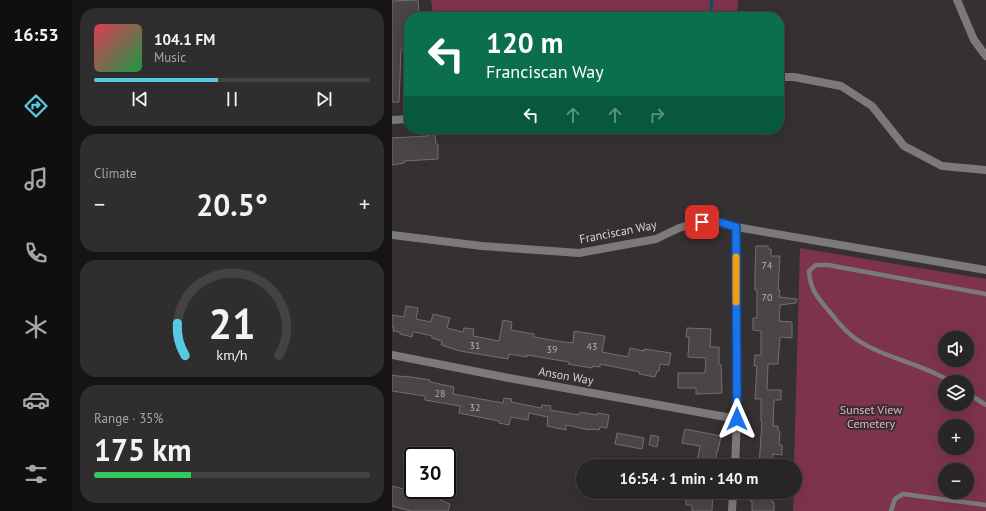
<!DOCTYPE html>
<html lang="en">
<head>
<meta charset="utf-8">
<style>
  body { margin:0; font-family:"PT Sans",sans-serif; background:#302d2e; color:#f1f3f6; height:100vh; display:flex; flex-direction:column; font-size:15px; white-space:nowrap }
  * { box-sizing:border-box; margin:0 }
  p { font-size:13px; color:#a5a5a7 }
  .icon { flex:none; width:22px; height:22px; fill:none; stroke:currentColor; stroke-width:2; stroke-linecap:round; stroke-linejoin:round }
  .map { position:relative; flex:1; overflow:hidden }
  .details { display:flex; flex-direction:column; gap:8px; padding:8px; background:#161415; width:320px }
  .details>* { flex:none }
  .guide { position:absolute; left:12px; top:12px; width:380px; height:122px; border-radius:16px; box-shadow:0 4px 16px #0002,0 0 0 1px #444243; background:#0b6e4f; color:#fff; overflow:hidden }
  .buttons { position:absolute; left:546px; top:331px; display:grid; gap:8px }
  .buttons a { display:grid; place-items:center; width:36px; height:36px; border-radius:50%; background:#282526; box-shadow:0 4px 16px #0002,0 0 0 1px #444243; font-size:20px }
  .speed { position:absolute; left:12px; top:447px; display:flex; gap:8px; font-size:20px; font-weight:700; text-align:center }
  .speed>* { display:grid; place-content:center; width:52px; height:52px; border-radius:50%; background:#282526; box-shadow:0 4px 16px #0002,0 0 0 1px #444243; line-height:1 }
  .speed .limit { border:2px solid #111; border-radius:6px; background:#fff; color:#111 }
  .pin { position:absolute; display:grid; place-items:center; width:34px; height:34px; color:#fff; margin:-17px; border-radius:8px; box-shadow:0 2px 6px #0006 }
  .me { position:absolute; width:44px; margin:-22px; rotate:0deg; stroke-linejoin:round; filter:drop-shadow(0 0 3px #0008) }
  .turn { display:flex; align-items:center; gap:14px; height:84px; padding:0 16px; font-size:18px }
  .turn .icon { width:52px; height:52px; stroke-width:2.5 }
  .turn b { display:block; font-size:28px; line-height:34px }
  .lanes { display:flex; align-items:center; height:38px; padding:0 16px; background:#0003; justify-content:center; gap:20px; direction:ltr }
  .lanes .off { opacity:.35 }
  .big { font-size:30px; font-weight:800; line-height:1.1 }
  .details .card { flex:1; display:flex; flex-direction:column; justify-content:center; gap:6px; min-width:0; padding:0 14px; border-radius:16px; background:#302d2e }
  .details .dial { align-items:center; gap:0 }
  .dial svg { height:104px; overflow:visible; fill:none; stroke:#444243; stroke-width:7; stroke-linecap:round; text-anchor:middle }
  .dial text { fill:#f1f3f6; stroke:none }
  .song { display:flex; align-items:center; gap:12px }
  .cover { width:48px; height:48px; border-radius:6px; background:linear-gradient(135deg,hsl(350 70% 55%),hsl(140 70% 35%)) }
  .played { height:4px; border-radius:2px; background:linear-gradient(90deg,#58c9e3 45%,#444243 45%) }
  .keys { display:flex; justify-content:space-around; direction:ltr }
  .heat { display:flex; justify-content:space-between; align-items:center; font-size:22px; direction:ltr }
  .charge { height:6px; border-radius:3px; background:linear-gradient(90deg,#34c759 35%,#444243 0) }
  .trip { position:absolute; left:184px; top:459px; width:226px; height:40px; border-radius:20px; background:#282526; box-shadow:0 4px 16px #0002,0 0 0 1px #444243; font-weight:800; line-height:40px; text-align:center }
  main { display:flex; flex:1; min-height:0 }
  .menu { display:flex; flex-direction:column; width:72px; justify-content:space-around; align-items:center; background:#100f0f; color:#a5a5a7 }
  .menu .icon { width:28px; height:28px }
  .menu .current { color:#58c9e3 }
  .menu b { font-size:18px; color:#f1f3f6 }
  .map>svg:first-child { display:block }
  .green { fill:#7d334e; fill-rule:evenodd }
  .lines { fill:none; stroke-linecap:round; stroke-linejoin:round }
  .stream { stroke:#0b5362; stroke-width:3 }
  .building { fill:#4a4546; stroke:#746e6f }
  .lane { stroke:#7b7979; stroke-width:4.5 }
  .street { stroke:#7b7979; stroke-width:8 }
  .route-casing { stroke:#114b97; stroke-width:10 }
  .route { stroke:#1a73e8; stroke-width:7 }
  .slow { stroke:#f59e0b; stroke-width:7 }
  .labels { text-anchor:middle; stroke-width:4; stroke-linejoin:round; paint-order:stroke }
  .number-label { font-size:10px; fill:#b4b0b1 }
  .street-label { font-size:12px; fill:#d7d4d5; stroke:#353132 }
  .park-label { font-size:12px; fill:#f2abc1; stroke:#353132 }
</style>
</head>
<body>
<main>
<nav class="menu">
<b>16:53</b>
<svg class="icon current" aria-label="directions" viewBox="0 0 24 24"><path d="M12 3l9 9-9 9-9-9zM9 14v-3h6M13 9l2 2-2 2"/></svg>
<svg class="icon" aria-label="music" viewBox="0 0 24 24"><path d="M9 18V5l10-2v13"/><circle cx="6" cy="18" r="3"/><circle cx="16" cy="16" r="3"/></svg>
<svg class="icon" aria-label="phone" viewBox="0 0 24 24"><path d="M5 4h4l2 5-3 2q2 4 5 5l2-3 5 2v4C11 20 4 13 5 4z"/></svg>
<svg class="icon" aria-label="climate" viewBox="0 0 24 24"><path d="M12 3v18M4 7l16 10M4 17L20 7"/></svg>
<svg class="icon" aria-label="car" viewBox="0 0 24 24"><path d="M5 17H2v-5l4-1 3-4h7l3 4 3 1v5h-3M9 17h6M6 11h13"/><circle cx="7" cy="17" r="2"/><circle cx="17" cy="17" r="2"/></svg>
<svg class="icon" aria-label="filters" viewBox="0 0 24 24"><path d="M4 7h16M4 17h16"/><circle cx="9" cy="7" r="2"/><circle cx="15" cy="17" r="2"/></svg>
</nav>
<section class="details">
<div class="card">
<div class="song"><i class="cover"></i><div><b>104.1 FM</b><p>Music</p></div></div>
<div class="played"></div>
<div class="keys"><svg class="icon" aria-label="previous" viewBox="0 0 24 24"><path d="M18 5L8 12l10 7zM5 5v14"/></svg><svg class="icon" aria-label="pause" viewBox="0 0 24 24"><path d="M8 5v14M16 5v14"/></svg><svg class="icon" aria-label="next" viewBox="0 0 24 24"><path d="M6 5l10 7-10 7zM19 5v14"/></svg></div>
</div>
<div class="card"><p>Climate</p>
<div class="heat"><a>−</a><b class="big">20.5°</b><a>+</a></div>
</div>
<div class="card dial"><svg viewBox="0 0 100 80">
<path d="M14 69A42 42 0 1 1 86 69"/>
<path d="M14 69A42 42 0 0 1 8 44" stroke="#58c9e3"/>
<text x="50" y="56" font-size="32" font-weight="700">21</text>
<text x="50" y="72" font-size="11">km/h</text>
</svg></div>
<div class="card"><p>Range · 35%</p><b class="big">175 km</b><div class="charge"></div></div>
</section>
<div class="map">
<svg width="594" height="511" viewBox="0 0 594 511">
  <rect width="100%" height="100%" fill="#353132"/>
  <!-- green -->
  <path class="green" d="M39 0H346L345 17H41Z
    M408 248 594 279V511H401L402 492H403L402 466ZM553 338H575V360H553ZM553 382H575V404H553ZM553 426H575V448H553ZM553 470H575V492H553Z"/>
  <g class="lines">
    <!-- stream -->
    <path class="stream" d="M318 17 320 0"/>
  </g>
  <!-- building -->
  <path class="building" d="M26 0 27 13H25V17H17V49L9 50 7 102H0V1Z
    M43 134 44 144H46V159L12 161V163L0 165V138L35 136V135Z
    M364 246H376V249H379V256H388L386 290H388L387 297 405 299 404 303 388 305 387 321 400 322V338L388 337 386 364H376L375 390H389V400H382L381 426H386V430L388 432 387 445H390V455L381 454 380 466H367L370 422H369V399H363L365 366H362L363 355H369V331L361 330V318H365V290H363V269Z
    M14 306 26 308 24 319 39 322 41 314 58 318 55 328 71 332 72 328 82 329 81 336 107 341 111 320 120 322 119 330 142 334V337L165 341 181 343 182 331 213 336 210 352 236 357 238 348 252 351V349L279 353 277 365 268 364 267 371H265L263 377 247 374 248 372 208 364V367L201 366 200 368 176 364 177 362 135 355V357L117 354 116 359 68 351 49 345 50 341 40 338V336L23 332H21L20 337 8 334V332L1 331 2 327H0V315L12 317Z
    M295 328 319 329 318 347H327V364L329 365 330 393 304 394V388H286V373H313L314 358 296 357 297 337H294Z
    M0 375 12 377V376L38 380V382L62 387 61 394 111 403 112 398 120 399 119 402 149 408 150 405 159 406 158 410 187 415 188 412 205 415V413L217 415 215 428 208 427 207 430 199 429 198 430 174 425V430L155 426 156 417 137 413 136 420 119 417 117 425 107 423V421L67 413 68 406 33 400V396L0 391Z
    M293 429 329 436 326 451H325L323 465 321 466H304L308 446 290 443Z
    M225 433 252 438 250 449 223 444Z
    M259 435 267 437 265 447 257 445Z
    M0 486 20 491 21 490H52L48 500 58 504 56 511H19L0 506Z
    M294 492H321L320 511H300V505H294Z
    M358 492 380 493V502H382V511H360V501H358Z"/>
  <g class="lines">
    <!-- lane -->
    <path class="lane" d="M559 382C530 363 493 359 464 339 453 332 445 321 437 311 425 297 418 289 417 271L424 265H436L594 294
      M575 393 594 405
      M499 511 503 499 511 494 594 505"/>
    <!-- street -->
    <path class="street" d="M565 0 582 40 594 56
      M387 77H402L449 86 480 106 512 146 550 166 594 170
      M0 120 17 119
      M0 235 90 246 187 253 264 239 287 228 310 221 327 222 344 227 594 270
      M0 355 117 378 345 419
      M343 466 345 419 344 227
      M340 511 341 492"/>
  </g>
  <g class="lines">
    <!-- route casing -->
    <g class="route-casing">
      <path id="route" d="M310 222H327L344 227 345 419"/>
    </g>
    <!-- route -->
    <use href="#route" class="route"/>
    <!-- slow -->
    <path class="slow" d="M344 257V302"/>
  </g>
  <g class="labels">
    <!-- number labels -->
    <g class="number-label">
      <text x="375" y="269">74</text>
      <text x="375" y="301">70</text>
      <text x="83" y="349">31</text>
      <text x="200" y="350">43</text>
      <text x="160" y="353">39</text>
      <text x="48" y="397">28</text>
      <text x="83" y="411">32</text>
    </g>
    <!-- street labels -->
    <g class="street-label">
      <text transform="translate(226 232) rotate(-11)" y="4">Franciscan Way</text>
      <text transform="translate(174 376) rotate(10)" y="4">Anson Way</text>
    </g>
    <!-- park labels -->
    <g class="park-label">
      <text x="479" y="414">Sunset View<tspan x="479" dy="14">Cemetery</tspan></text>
    </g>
  </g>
</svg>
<div class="buttons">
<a><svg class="icon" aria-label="sound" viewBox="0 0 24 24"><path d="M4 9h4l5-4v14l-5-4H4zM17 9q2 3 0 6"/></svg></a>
<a><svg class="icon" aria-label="layers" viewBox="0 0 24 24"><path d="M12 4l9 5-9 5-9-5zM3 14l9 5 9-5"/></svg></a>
<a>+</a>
<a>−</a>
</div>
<div class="speed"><div class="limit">30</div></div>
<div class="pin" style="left:310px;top:222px;background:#d93025"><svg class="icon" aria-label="arrive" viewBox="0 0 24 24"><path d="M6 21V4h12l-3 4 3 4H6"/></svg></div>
<svg class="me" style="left:345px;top:419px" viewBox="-20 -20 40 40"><path d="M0-17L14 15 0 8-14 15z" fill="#1a73e8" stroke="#fff" stroke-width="4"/></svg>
<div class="trip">16:54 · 1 min · 140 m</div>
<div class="guide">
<div class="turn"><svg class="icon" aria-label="left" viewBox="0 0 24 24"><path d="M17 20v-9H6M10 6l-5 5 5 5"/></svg><div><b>120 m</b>Franciscan Way</div></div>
<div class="lanes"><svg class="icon" aria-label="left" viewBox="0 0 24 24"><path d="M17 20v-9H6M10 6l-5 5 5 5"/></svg><svg class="icon off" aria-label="ahead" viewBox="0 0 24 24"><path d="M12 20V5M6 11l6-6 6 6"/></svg><svg class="icon off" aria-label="ahead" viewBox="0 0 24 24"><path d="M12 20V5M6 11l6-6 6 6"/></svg><svg class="icon off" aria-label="right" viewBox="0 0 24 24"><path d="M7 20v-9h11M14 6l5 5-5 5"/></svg></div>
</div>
</div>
</main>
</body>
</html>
